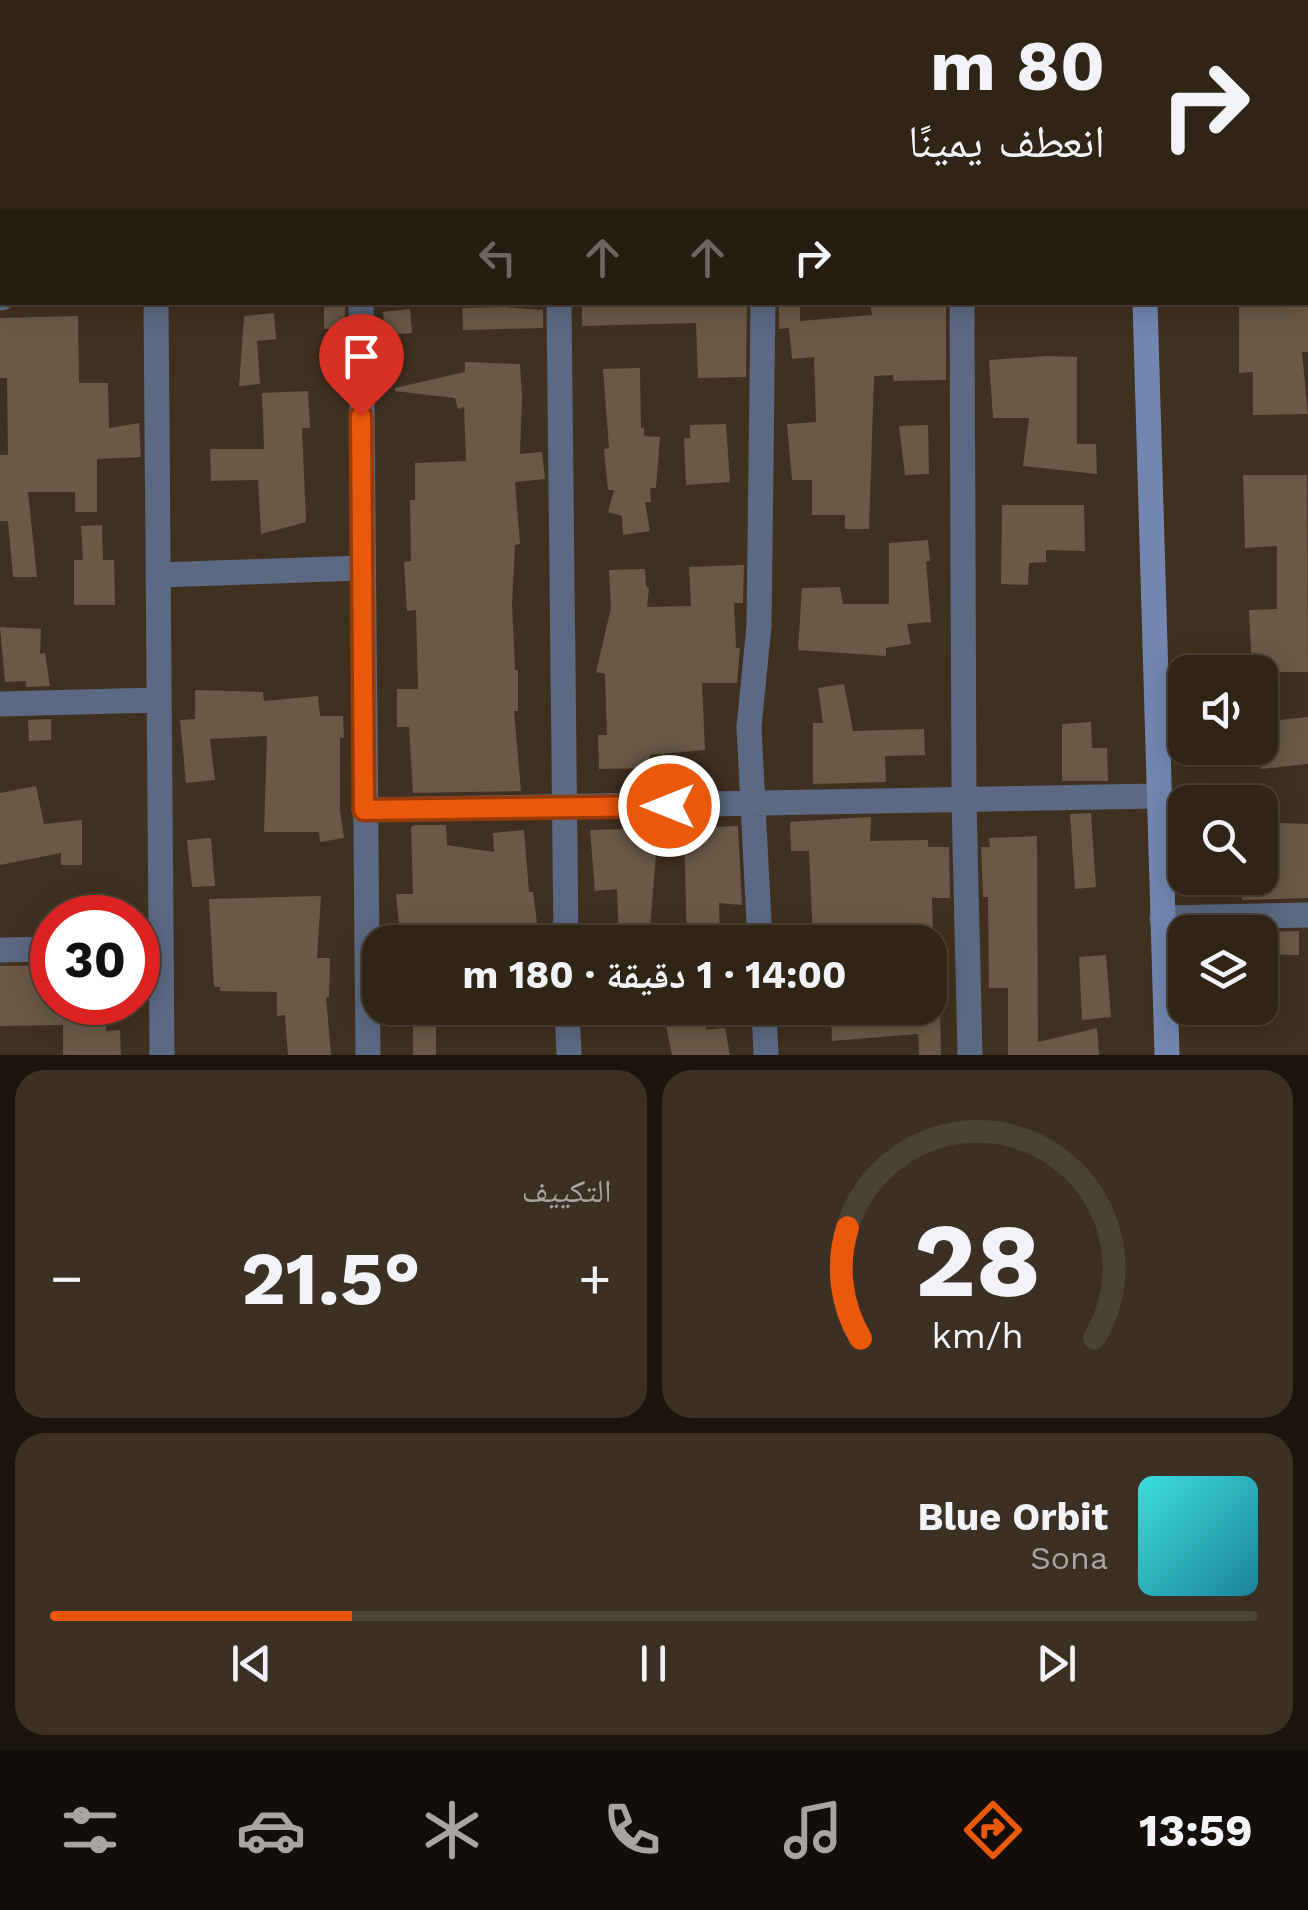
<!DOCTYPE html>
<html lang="ar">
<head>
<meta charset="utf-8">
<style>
  body { margin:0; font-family:"Work Sans","Noto Naskh Arabic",sans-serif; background:#3c3024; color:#f1f3f6; direction:rtl; height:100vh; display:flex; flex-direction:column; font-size:38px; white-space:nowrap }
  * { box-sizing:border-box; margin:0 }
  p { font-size:32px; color:#a8a4a1 }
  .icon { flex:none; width:55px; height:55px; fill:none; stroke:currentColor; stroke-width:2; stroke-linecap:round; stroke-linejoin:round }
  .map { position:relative; height:1055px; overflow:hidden; direction:ltr }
  .panel { display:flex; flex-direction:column; gap:15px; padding:15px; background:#1a140d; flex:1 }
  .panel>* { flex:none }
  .top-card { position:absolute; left:0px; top:0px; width:1310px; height:305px; box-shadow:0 5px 25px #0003,0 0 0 2px #4b4136; direction:rtl; background:#302417; color:#f1f3f6; overflow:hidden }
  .buttons { position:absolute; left:1168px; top:655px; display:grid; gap:20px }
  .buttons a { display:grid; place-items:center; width:110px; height:110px; border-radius:20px; background:#302417; box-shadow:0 5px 25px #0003,0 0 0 2px #4b4136; font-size:50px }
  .speed { position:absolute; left:30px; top:895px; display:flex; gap:20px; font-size:50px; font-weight:700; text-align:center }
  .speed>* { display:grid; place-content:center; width:130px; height:130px; border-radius:50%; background:#302417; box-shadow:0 5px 25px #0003,0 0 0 2px #4b4136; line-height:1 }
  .speed .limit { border:15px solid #d22; background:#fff; color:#111 }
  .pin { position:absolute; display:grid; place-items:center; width:85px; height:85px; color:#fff; margin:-102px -42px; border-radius:50% 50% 50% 0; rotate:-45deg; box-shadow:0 0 10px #0007 }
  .pin .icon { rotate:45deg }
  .me { position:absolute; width:110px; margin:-55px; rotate:270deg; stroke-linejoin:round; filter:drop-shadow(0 0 8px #0008) }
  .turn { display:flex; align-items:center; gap:35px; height:210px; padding:0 40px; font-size:45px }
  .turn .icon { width:130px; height:130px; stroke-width:2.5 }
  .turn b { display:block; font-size:70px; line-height:85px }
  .lanes { display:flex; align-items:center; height:95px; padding:0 40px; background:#0003; justify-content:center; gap:50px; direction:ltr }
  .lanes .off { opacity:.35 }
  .big { font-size:75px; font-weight:700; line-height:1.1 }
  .panel .card { flex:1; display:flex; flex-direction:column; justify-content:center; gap:15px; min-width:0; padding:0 35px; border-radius:30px; background:#3c3024 }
  .panel .dial { align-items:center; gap:0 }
  .dial svg { height:260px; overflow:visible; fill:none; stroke:#4b4136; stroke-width:7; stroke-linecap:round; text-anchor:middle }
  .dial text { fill:#f1f3f6; stroke:none }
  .song { display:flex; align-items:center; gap:30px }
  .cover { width:120px; height:120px; border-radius:15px; background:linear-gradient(135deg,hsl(180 70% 55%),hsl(190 70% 35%)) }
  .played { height:10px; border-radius:5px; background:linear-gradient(90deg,#ea580c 25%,#4b4136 25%) }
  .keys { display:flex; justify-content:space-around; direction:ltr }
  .heat { display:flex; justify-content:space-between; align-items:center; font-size:55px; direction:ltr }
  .panel .tiles { flex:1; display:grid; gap:15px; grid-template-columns:1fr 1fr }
  .card:last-child { grid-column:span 2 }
  .trip { position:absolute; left:362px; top:925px; width:585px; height:100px; border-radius:30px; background:#302417; box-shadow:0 5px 25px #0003,0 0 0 2px #4b4136; font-weight:700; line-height:100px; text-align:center; direction:rtl }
  .menu { display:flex; height:160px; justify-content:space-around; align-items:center; background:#130e09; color:#a8a4a1 }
  .menu .icon { width:70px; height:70px }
  .menu .selected { color:#ea580c }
  .menu b { font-size:45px; color:#f1f3f6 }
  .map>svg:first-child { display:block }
  .building { fill:#6a5946 }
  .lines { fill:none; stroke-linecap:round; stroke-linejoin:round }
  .minor { stroke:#5c6983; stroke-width:25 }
  .secondary { stroke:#7286b0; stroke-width:25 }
  .route-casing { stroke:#983908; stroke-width:25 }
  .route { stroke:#ea580c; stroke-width:18 }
</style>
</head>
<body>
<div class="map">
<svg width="1308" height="1055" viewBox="0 0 1308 1055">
  <rect width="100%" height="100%" fill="#40301f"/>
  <!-- building -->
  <path class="building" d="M665 302H747L746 377 698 378 696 323 582 326V306Z
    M779 302H800V321L872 315 870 302H946V380L894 381 893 375 874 376 869 529H845V515H812V480H792L787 424 816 422 814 357 792 359 789 328 779 329Z
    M1239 302H1308V352H1302L1308 414 1253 415V372L1239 373Z
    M324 305H345V329H324Z
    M505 307 543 310V328L463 330 462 308Z
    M410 309 412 333 385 335 383 312Z
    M274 313 276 339 257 341 260 384 239 386 244 316Z
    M78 316 79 383H108L109 428 139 423 141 457 97 459V512H75V492H28L37 577H13L8 521H0V455H8L7 378H0V318Z
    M1047 356 1077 357V444H1096L1097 474 1023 466 1029 418H993L989 360Z
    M465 362 520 364 522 396 520 454 542 452 545 479 515 482 520 544 515 545 512 604 515 670H518V711H514L521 791 413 793 409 727H397V689H418L416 610 407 611 404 562 411 561 410 500H415V463L466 461 464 407 458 409 455 398 395 391V388L465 372Z
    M640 368 641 428H644V436L660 437 656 488H650L651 502H645L650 531 623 535 622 516 608 512 614 490H608L604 449 609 448 603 369Z
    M308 391 310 428H302L306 522 261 534 258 480 211 481 210 449H264L262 393Z
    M726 424 730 482 686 485 684 438H690V425Z
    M928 425 929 474 905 475 899 426Z
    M1243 475H1307L1308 672H1252L1249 610 1277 609V546L1245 548Z
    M1002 505H1084L1085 551 1046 550V562L1029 563 1028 585 1001 584Z
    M102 525 103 560H114L115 605H74V560H83L81 526Z
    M928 540 930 561H926L931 622 907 624 911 644 886 648V656L798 650 802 588 840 587 843 604H889V543Z
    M744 565 743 603H734L736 648H740L737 683H702L705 750 650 755 651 768 599 769 598 735H607L605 674 596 672 611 608 609 570 645 569 646 587 649 588 647 607 691 606 689 567Z
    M0 627 41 629 40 654 45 653 50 686 26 687V681L5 682Z
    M844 684 853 731 924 729 925 755 885 756 886 782 813 784V723H823L818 688Z
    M195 690 263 692 264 701 318 696 320 716H343L344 738H340V810L344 838 320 842 319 832H264L267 736 210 739 215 780 186 783 180 720 195 719Z
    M1308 717V764L1261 769 1260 722Z
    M51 719V740L29 741 28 720Z
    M1091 722 1092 748H1107L1108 781H1062V724Z
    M36 786 44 824 82 820V865H61V853L0 865V793Z
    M1091 813 1096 887 1075 889 1070 814Z
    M871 817 870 841 928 840V847H949L950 898H932L933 937 899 938V926L851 927V938L813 939 809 851H791L790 822Z
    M1260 822 1308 824V898L1242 900V883H1260Z
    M415 825H446L447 845 494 852 493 833 524 830 529 892H533L537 923H533V942H401L396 894H413L411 827Z
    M738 826 742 905 719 903 720 941 687 942 684 828Z
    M658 828 649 942H619L617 889 595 891 590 830Z
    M1037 836 1038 1042 1097 1028 1099 1055H1008V988H989L988 897H983L981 847H990L989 838Z
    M211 838 215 886 192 887 187 840Z
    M321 896 317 958H330L329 997H326L331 1055H288L285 1015 277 1016V992L220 991V987H214L209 899Z
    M1299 931V955L1260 954V932Z
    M1106 955 1111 1017 1082 1020 1079 957Z
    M52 965V1002H81V1007L106 1008V1031L120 1030 121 1055H63V1025L0 1026V966Z
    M871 1008H940L941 1055H919L918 1034 832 1041 831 1011Z
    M706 1009V1030L725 1028 730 1055H672L663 1010Z
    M413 1020H436V1055H413Z"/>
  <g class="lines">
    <!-- minor -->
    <path class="minor" d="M150 0V2
      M355 0V2
      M555 0V2
      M759 0V2
      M958 0V2
      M607 2 682 0
      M0 298H2
      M156 302 162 1055
      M361 302 368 1055
      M559 302 566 942
      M962 302 964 800 970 1055
      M158 575 361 568
      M0 704 158 700
      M364 810 1158 796
      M1162 918 1308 915
      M760 942 749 727 759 626 763 302
      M0 950 52 949
      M567 1008 569 1055
      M764 1008 766 1055"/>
    <!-- secondary -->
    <path class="secondary" d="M1137 0V2
      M1145 302 1167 1055"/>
  </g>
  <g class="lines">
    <!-- route casing -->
    <g class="route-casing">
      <path id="route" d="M361 416 364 810 669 806"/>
    </g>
    <!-- route -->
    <use href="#route" class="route"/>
  </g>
</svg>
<div class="buttons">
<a><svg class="icon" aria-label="sound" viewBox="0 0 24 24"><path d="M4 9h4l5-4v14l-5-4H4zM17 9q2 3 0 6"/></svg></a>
<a><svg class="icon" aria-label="search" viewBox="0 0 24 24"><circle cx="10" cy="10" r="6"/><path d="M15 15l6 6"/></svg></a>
<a><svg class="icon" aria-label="layers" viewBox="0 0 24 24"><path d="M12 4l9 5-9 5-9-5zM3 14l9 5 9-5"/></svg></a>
</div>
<div class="speed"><div class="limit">30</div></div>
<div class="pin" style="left:361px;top:416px;background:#d93025"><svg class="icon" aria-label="arrive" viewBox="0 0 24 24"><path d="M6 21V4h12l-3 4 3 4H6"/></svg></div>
<svg class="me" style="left:669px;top:806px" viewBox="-20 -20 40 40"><circle r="17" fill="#ea580c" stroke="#fff" stroke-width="3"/><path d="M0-11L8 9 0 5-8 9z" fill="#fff"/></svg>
<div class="trip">14:00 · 1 دقيقة · 180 m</div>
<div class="top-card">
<div class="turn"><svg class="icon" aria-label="right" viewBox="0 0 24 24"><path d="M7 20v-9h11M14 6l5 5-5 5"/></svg><div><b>80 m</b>انعطف يمينًا</div></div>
<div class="lanes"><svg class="icon off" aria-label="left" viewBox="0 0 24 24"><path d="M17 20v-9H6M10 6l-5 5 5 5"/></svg><svg class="icon off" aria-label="ahead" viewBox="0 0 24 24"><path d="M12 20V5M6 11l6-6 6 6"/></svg><svg class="icon off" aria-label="ahead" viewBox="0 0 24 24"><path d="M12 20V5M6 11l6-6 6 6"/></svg><svg class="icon" aria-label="right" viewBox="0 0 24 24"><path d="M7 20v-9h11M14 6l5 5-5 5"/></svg></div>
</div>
</div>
<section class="panel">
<div class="tiles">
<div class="card dial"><svg viewBox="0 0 100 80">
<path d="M14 69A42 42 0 1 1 86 69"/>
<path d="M14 69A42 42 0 0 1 10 35" stroke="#ea580c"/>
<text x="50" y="56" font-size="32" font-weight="700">28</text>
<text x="50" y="72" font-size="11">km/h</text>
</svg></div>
<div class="card"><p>التكييف</p>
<div class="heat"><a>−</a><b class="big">21.5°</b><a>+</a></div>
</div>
<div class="card">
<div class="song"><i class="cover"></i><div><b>Blue Orbit</b><p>Sona</p></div></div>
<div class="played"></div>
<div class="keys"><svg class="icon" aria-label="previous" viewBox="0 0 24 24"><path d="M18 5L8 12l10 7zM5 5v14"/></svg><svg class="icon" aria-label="pause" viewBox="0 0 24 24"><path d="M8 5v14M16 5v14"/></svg><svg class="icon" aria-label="next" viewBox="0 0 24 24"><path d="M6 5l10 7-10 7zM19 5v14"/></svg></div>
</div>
</div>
</section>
<nav class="menu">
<b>13:59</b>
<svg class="icon selected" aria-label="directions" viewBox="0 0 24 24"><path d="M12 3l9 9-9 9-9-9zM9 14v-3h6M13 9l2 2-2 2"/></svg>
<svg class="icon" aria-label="music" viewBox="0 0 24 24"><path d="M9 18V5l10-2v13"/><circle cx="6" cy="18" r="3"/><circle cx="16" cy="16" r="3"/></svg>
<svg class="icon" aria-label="phone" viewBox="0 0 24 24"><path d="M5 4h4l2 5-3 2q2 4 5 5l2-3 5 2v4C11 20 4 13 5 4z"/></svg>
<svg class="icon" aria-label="climate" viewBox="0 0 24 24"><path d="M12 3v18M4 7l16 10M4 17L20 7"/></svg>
<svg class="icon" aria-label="car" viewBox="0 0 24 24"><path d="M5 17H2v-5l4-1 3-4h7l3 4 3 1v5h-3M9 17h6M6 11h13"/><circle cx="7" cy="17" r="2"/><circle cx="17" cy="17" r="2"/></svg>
<svg class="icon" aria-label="filters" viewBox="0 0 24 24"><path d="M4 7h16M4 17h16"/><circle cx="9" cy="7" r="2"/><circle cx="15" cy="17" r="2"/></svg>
</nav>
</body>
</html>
